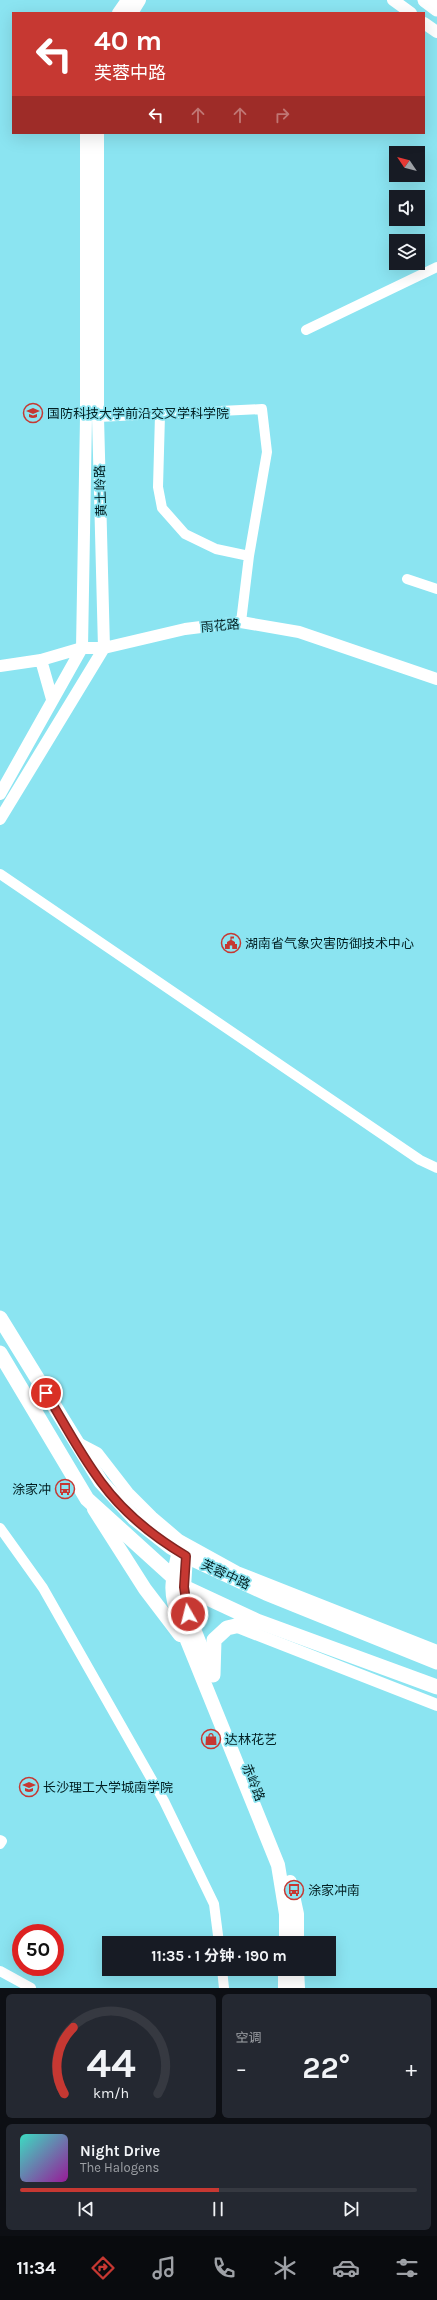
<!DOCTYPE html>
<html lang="zh">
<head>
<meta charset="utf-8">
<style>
  body { margin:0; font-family:Karla,"Noto Sans SC",sans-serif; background:#242831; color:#f1f3f6; height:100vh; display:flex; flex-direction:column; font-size:15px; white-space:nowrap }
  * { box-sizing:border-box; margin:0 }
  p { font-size:13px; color:#9ea1a6 }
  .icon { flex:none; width:22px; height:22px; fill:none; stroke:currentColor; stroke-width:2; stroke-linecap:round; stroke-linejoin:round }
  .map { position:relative; height:1988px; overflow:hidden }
  .panel { display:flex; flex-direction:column; gap:6px; padding:6px; background:#0d0f14; flex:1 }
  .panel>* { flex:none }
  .banner { position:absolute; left:12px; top:12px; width:413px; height:122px; border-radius:0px; box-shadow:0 4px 16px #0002; background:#c63832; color:#fff; overflow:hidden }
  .needle { width:26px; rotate:305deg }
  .tools { position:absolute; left:389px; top:146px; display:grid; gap:8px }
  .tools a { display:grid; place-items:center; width:36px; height:36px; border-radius:0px; background:#171b24; box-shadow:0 4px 16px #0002; font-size:20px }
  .speed { position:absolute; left:12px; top:1924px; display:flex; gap:8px; font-size:20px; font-weight:700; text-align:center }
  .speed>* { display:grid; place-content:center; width:52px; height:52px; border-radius:50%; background:#171b24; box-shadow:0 4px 16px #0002; line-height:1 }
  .speed .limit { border:6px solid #d22; background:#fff; color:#111 }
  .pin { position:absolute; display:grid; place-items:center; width:34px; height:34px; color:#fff; margin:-17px; border:2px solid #fff; border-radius:50%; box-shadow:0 1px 4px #0007 }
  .me { position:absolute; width:44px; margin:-22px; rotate:352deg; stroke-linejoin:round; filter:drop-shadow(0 0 3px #0008) }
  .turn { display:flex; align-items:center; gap:14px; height:84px; padding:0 16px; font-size:18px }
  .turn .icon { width:52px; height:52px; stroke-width:2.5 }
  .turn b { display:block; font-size:28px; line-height:34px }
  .lanes { display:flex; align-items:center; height:38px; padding:0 16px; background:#0003; justify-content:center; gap:20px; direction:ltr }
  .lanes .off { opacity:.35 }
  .big { font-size:30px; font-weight:700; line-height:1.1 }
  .panel .widget { flex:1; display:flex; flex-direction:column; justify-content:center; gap:6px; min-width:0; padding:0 14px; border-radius:6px; background:#242831 }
  .panel .dial { align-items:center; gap:0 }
  .dial svg { height:104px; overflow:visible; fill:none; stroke:#363941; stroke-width:7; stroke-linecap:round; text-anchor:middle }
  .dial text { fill:#f1f3f6; stroke:none }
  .song { display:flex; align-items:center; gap:12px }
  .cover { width:48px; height:48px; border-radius:6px; background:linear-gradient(135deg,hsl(170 70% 55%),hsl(300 70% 35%)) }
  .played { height:4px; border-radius:2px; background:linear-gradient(90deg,#c63832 50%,#363941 50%) }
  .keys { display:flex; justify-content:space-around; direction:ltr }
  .heat { display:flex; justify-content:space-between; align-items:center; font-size:22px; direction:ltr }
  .panel .tiles { flex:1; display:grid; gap:6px; grid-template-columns:1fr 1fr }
  .widget:last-child { grid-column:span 2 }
  .trip { position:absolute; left:102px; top:1936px; width:234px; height:40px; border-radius:0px; background:#171b24; box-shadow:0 4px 16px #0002; font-weight:700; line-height:40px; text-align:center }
  .dock { display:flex; height:64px; justify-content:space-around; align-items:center; background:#090b0e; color:#9ea1a6 }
  .dock .icon { width:28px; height:28px }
  .dock .active { color:#c63832 }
  .dock b { font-size:18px; color:#f1f3f6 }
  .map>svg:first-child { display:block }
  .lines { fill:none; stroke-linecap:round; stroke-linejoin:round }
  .minor { stroke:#fff; stroke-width:10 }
  .tertiary { stroke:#fff; stroke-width:12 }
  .secondary { stroke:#fff; stroke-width:14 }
  .primary { stroke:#fff; stroke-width:15 }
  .route-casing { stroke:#812420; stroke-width:10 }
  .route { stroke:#c63832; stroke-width:7 }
  .labels { text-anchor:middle; stroke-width:3.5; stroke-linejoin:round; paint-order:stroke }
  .poi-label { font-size:13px; fill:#021f22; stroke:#8be4f1; text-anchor:start }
  .street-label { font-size:13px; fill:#021f22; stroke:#8be4f1 }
</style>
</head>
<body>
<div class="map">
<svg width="437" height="1988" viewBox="0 0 437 1988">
  <rect width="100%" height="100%" fill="#8be4f1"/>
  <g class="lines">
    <!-- minor -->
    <path class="minor" d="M306 330 437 267
      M160 415 158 487 162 508 185 534 216 549 249 556
      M98 417 262 409 267 452 249 556 241 622
      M407 579 437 589
      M0 874 420 1160 437 1168
      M0 1528 43 1588 164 1801 214 1904 219 1943
      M0 1840 2 1841 0 1844
      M222 1969 224 1988
      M0 1971 31 1988"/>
    <!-- tertiary -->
    <path class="tertiary" d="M393 0 411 13
      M118 13 127 0
      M132 13 140 0
      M424 23 437 32
      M41 660 52 699
      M0 666 41 660 82 648H104L185 629 241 622 299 632 437 679
      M0 794 82 648 86 417V133
      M0 819 104 648 98 417V133
      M76 1442 97 1453 128 1493 152 1517 179 1540 237 1572 437 1651
      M235 1626 437 1705"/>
    <!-- secondary -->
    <path class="secondary" d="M94 1509 145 1589 180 1635
      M179 1551C171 1584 169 1591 180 1623L278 1865 286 1914V1943
      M186 1556 184 1587 188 1614 212 1674
      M290 1882 297 1914V1943
      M297 1969 298 1988
      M285 1988V1969"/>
    <!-- primary -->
    <path class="primary" d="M425 0 437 9
      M0 1318 101 1482 134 1518 171 1547 186 1556 266 1593 437 1662
      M0 1353 87 1499 184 1587 257 1621 437 1687
      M213 1675 214 1640 227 1628 257 1621"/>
  </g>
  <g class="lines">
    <!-- route casing -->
    <g class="route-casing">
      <path id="route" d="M46 1393C64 1423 80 1454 101 1482 123 1512 154 1537 186 1556L184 1587 188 1614"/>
    </g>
    <!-- route -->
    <use href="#route" class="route"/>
  </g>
  <!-- icons -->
  <defs>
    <g id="university-ring" transform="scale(1)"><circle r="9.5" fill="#8be4f1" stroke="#c63832" stroke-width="1.5"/><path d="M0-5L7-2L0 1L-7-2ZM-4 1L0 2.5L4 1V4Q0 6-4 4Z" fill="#c63832"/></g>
    <g id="civic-ring" transform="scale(1)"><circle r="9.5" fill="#8be4f1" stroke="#c63832" stroke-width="1.5"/><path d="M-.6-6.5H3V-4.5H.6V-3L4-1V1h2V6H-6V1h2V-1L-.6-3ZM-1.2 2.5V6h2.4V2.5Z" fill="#c63832"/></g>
    <g id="bus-ring" transform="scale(1)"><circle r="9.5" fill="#8be4f1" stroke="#c63832" stroke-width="1.5"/><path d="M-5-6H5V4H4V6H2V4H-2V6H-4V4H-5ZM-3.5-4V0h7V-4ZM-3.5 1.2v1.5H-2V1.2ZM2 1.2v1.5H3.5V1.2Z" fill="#c63832"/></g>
    <g id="shop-ring" transform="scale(1)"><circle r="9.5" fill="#8be4f1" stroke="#c63832" stroke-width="1.5"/><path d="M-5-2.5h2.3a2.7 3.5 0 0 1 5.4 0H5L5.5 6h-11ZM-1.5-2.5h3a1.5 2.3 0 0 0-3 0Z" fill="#c63832"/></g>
  </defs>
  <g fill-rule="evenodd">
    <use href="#university-ring" x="33" y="413"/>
    <use href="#civic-ring" x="231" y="943"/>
    <use href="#bus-ring" x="65" y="1489"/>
    <use href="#shop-ring" x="211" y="1739"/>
    <use href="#university-ring" x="29" y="1787"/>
    <use href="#bus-ring" x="294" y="1890"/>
  </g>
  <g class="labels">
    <!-- poi labels -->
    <g class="poi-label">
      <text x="47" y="418">国防科技大学前沿交叉学科学院</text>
      <text x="245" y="948">湖南省气象灾害防御技术中心</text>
      <text x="51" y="1494" text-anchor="end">涂家冲</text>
      <text x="225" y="1744">达林花艺</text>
      <text x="43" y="1792">长沙理工大学城南学院</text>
      <text x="308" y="1895">涂家冲南</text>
    </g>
    <!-- street labels -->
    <g class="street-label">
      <text transform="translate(100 491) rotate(-92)" y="5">黄土岭路</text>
      <text transform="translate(220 625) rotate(-5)" y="5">雨花路</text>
      <text transform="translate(226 1574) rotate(25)" y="5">芙蓉中路</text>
      <text transform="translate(254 1782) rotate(68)" y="5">赤岭路</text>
    </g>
  </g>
</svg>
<div class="tools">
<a><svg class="needle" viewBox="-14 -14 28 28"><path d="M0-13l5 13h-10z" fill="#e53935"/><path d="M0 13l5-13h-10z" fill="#9ea1a6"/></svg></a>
<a><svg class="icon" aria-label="sound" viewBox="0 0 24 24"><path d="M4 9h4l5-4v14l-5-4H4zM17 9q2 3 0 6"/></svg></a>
<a><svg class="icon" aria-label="layers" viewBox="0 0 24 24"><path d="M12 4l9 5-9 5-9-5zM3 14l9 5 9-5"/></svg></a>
</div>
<div class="speed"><div class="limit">50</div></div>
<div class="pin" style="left:46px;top:1393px;background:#d93025"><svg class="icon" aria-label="arrive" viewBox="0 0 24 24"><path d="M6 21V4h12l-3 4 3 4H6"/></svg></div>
<svg class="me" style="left:188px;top:1614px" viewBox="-20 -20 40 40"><circle r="17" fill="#c63832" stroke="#fff" stroke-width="3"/><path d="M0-11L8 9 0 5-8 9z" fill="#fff"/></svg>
<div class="trip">11:35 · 1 分钟 · 190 m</div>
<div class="banner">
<div class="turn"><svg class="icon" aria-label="left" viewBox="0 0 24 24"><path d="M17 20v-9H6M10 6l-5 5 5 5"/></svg><div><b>40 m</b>芙蓉中路</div></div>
<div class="lanes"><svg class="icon" aria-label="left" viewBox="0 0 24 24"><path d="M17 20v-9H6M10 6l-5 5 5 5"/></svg><svg class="icon off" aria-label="ahead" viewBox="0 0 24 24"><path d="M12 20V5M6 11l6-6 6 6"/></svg><svg class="icon off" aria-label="ahead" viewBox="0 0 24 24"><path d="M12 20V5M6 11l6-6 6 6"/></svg><svg class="icon off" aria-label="right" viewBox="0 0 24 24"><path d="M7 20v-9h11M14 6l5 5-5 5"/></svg></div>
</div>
</div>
<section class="panel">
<div class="tiles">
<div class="widget dial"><svg viewBox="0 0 100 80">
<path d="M14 69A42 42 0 1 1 86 69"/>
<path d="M14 69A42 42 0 0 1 21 18" stroke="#c63832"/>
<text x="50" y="56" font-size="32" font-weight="700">44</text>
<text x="50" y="72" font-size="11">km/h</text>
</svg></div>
<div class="widget"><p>空调</p>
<div class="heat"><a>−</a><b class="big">22°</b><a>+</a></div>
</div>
<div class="widget">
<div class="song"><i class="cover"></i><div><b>Night Drive</b><p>The Halogens</p></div></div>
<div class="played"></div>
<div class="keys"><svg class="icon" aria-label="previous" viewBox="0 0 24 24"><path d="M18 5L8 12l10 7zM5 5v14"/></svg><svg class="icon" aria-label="pause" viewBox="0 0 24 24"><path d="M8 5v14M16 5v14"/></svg><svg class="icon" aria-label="next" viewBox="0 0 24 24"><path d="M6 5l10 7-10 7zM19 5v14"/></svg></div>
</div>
</div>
</section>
<nav class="dock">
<b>11:34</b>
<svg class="icon active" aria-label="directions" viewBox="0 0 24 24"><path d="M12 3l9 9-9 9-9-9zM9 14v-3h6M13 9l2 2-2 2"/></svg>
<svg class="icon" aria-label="music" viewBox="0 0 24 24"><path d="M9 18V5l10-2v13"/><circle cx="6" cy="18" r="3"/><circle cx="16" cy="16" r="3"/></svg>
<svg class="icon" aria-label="phone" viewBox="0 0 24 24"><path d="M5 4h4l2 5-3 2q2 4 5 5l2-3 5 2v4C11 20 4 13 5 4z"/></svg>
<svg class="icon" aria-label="climate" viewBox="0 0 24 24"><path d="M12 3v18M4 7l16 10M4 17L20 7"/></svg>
<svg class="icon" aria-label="car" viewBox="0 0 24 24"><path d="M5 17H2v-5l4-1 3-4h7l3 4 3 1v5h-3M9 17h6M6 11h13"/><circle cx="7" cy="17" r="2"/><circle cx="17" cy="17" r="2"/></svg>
<svg class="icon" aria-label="filters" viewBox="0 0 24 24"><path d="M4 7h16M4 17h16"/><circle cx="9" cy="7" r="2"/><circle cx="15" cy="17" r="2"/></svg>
</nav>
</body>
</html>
